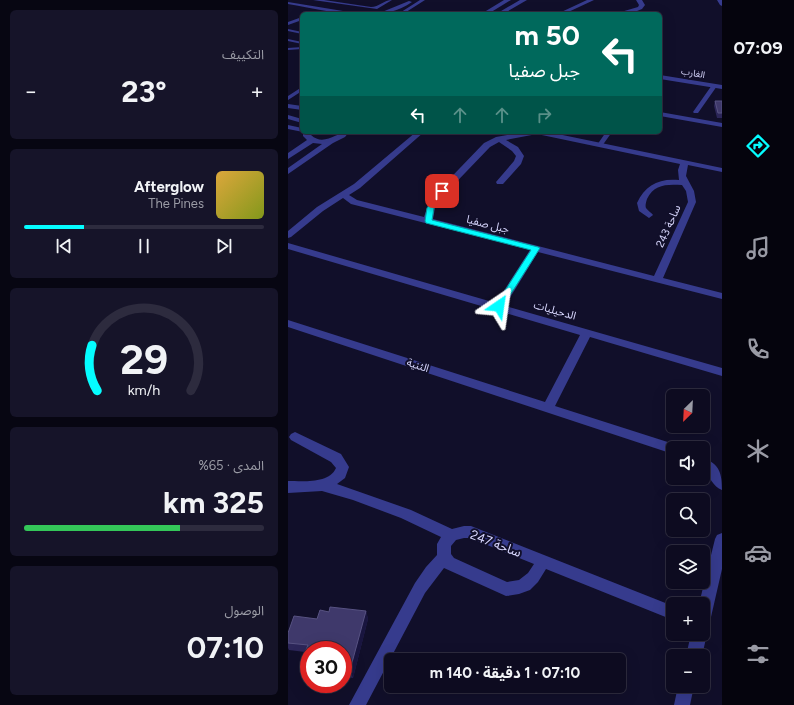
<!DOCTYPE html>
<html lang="ar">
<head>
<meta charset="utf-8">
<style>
  body { margin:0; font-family:Figtree,"Noto Sans Arabic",sans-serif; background:#161429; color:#f1f3f6; direction:rtl; height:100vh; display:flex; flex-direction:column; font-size:15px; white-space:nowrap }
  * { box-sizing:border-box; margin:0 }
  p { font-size:13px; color:#9a9ba5 }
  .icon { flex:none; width:22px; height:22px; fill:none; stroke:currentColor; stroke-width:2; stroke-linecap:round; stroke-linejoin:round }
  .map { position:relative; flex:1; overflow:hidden; direction:ltr }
  .side { display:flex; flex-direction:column; gap:10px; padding:10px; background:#070612; width:288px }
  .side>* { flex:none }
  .top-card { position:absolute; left:12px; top:12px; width:362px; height:122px; border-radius:6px; box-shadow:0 4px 16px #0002,0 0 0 1px #2d2b3e; direction:rtl; background:#00695c; color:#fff; overflow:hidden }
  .needle { width:26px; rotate:204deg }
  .fabs { position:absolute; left:378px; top:389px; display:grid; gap:8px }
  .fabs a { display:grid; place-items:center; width:44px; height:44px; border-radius:6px; background:#0d0b20; box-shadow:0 4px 16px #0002,0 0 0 1px #2d2b3e; font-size:20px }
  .speed { position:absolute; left:12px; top:641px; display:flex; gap:8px; font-size:20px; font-weight:700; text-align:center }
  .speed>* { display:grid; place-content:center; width:52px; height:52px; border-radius:50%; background:#0d0b20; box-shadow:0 4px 16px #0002,0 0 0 1px #2d2b3e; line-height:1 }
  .speed .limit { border:6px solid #d22; background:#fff; color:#111 }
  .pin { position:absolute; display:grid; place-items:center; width:34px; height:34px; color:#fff; margin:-17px; border-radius:8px; box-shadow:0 2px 6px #0006 }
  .me { position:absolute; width:44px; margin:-22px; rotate:32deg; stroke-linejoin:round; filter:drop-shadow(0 0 3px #0008) }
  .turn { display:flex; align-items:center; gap:14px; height:84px; padding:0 16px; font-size:18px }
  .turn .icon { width:52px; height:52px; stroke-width:2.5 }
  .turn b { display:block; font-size:28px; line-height:34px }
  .lanes { display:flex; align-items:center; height:38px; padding:0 16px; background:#0003; justify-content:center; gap:20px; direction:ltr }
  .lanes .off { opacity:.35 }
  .big { font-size:30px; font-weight:700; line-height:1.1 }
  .side .tile { flex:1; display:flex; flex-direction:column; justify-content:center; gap:6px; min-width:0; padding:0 14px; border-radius:6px; background:#161429 }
  .side .dial { align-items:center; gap:0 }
  .dial svg { height:104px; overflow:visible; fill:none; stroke:#2d2b3e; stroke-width:7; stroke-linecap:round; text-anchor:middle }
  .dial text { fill:#f1f3f6; stroke:none }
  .song { display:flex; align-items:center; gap:12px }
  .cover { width:48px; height:48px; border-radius:6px; background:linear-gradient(135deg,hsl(40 70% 55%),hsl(70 70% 35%)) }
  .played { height:4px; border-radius:2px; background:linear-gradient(90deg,#04fdff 25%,#2d2b3e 25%) }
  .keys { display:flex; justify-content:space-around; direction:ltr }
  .heat { display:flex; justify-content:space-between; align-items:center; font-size:22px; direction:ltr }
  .charge { height:6px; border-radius:3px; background:linear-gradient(90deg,#34c759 65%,#2d2b3e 0) }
  .trip { position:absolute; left:96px; top:653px; width:242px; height:40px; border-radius:6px; background:#0d0b20; box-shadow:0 4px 16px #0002,0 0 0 1px #2d2b3e; font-weight:700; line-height:40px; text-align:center; direction:rtl }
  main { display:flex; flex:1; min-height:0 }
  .tabs { display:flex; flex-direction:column; width:72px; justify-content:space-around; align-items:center; background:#05040d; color:#9a9ba5 }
  .tabs .icon { width:28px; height:28px }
  .tabs .selected { color:#04fdff }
  .tabs b { font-size:18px; color:#f1f3f6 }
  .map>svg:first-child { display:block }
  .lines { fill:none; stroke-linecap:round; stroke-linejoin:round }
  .service { fill:#363b8d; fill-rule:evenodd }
  .minor { fill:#363b8d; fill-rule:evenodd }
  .wall { fill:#2c2659 }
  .shaded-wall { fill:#19153f }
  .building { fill:#3f396b; stroke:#575282 }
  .route { fill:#04fdff; stroke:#03a4a6 }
  .labels { text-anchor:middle; stroke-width:4; stroke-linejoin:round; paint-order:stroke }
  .far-street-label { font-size:9px; fill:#d9d8ff; stroke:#110f2a }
  .street-label { font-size:11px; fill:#d9d8ff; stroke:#110f2a }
  .near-street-label { font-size:13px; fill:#d9d8ff; stroke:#110f2a }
</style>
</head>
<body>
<main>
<nav class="tabs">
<b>07:09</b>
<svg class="icon selected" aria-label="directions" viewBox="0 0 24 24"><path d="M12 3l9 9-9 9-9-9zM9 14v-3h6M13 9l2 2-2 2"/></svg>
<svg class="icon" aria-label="music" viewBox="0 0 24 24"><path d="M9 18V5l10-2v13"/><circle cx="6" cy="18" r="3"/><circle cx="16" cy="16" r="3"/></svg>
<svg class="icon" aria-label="phone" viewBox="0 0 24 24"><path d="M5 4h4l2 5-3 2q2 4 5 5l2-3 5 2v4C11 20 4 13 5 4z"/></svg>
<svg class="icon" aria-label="climate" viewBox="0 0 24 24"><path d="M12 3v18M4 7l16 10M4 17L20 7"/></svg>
<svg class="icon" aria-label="car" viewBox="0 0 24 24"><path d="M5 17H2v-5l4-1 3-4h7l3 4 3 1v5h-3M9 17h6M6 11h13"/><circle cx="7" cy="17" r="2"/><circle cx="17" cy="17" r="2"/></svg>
<svg class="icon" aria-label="filters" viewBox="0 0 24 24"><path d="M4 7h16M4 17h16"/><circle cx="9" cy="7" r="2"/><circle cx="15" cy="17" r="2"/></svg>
</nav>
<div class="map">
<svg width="434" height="705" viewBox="0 0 434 705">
  <rect width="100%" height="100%" fill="#110f2a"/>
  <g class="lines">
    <!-- service -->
    <path class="service" d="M25 0H36L83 7C91 7 96 0 104 0L89 9Z
      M132 0H137L115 14H110Z
      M121 1 124 2C91 26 37 10 0 4V2L55 11 94 12Z
      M14 17V20L0 25V22Z
      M0 29 14 32V34L0 31Z
      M0 39 14 42V44L0 41Z
      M14 47V49L0 50V48Z
      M424 85 429 86 410 113H406L405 112Z
      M14 87V91L0 100V96Z
      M0 104 14 106V110L0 108Z
      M372 112 434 123V127L372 116Z
      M318 132H324L314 146H310L309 145Z"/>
    <!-- minor -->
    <path class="minor" d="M216 0H223L200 14H193Z
      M232 0H239L215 14H208Z
      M299 0H306L276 14H269Z
      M348 0H354L357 5 354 9 349 11 356 14 342 13 326 14 350 7 351 5Z
      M429 0H434V6L432 5Z
      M372 75 434 85V89L372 79Z
      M0 115 14 119V123L0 119Z
      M0 125 14 128 15 132 0 129Z
      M15 132H23V135C36 147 48 132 61 132L57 137 45 143 0 174V168L34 144 25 143 0 159V153L19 140 15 136Z
      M128 132H136L72 188 61 195 69 200 136 217 139 208 146 195 196 143 208 137 237 132H260L434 168V172L400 165 398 176 406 191 408 202 375 278 434 293V299L250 252 217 306 434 368V376L302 337 267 406 389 445 391 448H385V454L0 327V320L257 402 292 335 0 249V243L208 303 242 250 63 204 55 198 35 211 3 237 0 238V231L29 207 66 184ZM249 134 392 164 390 170 391 180C371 178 357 185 349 203L351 211 361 218 365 215C364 213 360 211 358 208 357 206 358 202 359 199 366 184 379 184 394 185L398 191 400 202 366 276 145 219 147 208 153 198 202 147 211 142 224 151 228 156 226 161 208 182 209 184H215L233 164 236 156 230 147 218 140Z
      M7 432 53 454 61 467 57 478 49 484 123 510 164 529 176 526H183L385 606V620L258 569 250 582 242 590 231 594 218 596 156 568 137 593 78 705H61L127 583 138 567 149 555V544L153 537 113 518 65 500 34 491 0 493V481C15 481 41 484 48 468L43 462 3 440 1 437 3 434ZM176 538H182L246 564 240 573 231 580 219 582 166 558 163 554V546L168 540Z
      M415 458C432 464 434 474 434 490 425 487 422 476 415 470Z
      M434 533V569L423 617 420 622 415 625V604H411L427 539 429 535Z
      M415 628 419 634 414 656H398L403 634H415Z
      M390 686H406L402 705H386Z"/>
  </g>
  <!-- wall -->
  <path class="wall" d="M427 101H434V118H429L426 106Z
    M78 611 80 619 65 678 55 676V650H21V662H20L16 655 17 652 1 650 0 648V633L29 619Z"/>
  <!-- shaded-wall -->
  <path class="shaded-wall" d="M78 611 80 619 65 678 62 670Z"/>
  <!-- building -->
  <path class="building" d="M427 101H434V113H430Z
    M42 607 78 611 62 670 55 669V650H21V655H16L20 645 0 643V633L6 616 29 619 32 610 41 612Z"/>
  <!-- route -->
  <path class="route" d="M154 189 158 191 146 208 144 220 250 247 252 248 214 308 211 309 207 306 243 250 138 223 137 221 139 208 152 190Z"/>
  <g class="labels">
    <!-- far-street labels -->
    <g class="far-street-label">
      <text transform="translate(405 73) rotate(10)" y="3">الغارب</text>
    </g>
    <!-- street labels -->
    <g class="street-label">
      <text transform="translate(200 224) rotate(14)" y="4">جبل صفيا</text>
      <text transform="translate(380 226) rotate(-66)" y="4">ساحة 243</text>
      <text transform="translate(267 310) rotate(16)" y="4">الدحيليات</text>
      <text transform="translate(130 365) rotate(18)" y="4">الثنية</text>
    </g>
    <!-- near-street labels -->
    <g class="near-street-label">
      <text transform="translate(208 543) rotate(21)" y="5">ساحة 247</text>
    </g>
  </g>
</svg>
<div class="fabs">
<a><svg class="needle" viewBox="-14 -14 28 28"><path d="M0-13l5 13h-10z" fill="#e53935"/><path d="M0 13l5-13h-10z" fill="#9a9ba5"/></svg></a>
<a><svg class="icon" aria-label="sound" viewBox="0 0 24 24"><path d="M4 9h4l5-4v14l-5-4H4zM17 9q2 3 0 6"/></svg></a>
<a><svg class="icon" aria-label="search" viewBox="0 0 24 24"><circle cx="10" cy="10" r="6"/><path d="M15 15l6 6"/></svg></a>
<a><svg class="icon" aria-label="layers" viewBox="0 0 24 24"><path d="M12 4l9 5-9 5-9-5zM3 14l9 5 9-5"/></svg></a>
<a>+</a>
<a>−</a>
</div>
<div class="speed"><div class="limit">30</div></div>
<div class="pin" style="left:154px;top:191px;background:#d93025"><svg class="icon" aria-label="arrive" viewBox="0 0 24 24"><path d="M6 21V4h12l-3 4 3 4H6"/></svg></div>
<svg class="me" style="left:211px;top:306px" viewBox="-20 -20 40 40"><path d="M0-17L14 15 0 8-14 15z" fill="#04fdff" stroke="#fff" stroke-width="4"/></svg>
<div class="trip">07:10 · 1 دقيقة · 140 m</div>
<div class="top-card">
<div class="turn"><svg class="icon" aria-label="left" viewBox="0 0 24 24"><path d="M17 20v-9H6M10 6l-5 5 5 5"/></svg><div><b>50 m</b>جبل صفيا</div></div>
<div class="lanes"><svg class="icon" aria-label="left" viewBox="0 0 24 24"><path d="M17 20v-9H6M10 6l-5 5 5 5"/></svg><svg class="icon off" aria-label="ahead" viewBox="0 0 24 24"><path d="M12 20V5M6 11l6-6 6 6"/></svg><svg class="icon off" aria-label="ahead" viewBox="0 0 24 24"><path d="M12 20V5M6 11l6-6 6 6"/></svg><svg class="icon off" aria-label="right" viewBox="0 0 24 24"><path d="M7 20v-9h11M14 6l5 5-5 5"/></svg></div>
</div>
</div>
<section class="side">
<div class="tile"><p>التكييف</p>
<div class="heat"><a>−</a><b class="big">23°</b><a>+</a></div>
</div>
<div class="tile">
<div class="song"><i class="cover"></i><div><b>Afterglow</b><p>The Pines</p></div></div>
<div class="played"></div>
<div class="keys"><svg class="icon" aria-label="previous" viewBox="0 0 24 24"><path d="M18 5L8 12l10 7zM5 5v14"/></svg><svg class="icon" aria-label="pause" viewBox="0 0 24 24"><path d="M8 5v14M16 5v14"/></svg><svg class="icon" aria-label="next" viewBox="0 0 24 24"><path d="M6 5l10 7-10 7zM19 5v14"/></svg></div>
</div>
<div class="tile dial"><svg viewBox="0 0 100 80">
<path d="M14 69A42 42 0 1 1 86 69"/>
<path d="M14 69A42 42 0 0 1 10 34" stroke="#04fdff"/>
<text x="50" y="56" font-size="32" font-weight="700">29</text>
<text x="50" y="72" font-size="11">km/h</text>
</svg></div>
<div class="tile"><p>المدى · 65%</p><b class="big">325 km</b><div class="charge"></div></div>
<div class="tile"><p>الوصول</p><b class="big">07:10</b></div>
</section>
</main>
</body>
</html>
